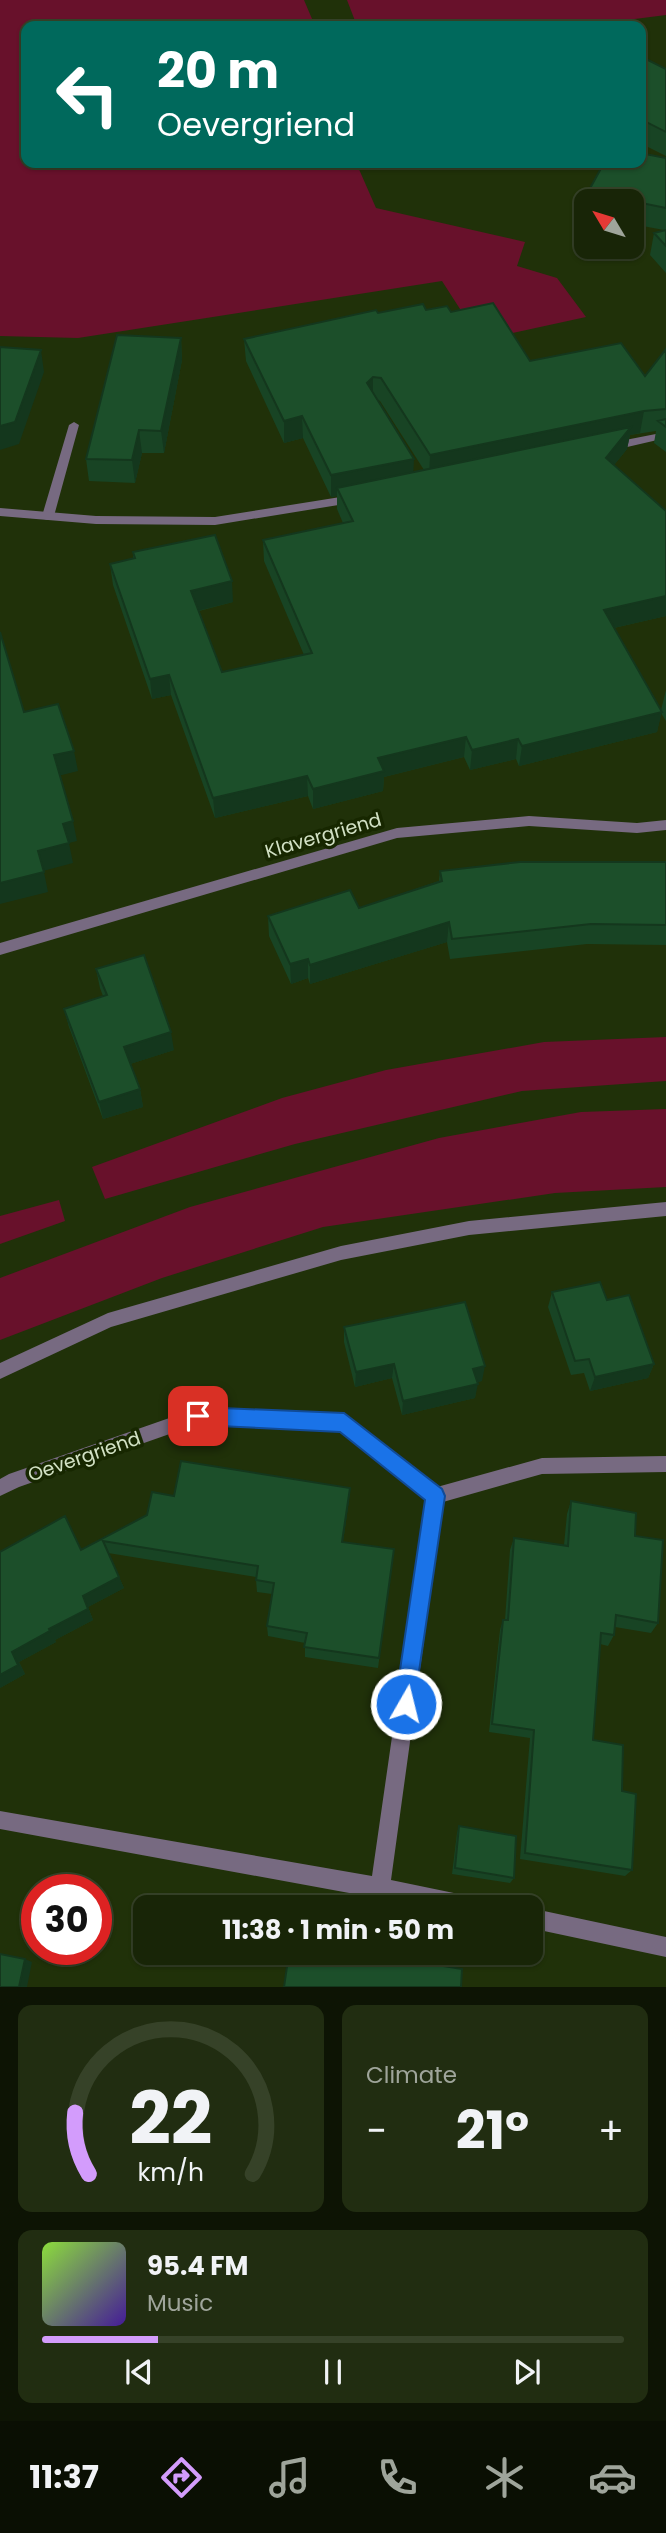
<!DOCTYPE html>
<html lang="en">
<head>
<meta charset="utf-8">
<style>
  body { margin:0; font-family:Poppins,sans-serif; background:#212d11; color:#f1f3f6; height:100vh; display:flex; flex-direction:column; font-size:26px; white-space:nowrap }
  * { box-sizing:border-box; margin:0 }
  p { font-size:23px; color:#9fa59b }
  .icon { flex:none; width:38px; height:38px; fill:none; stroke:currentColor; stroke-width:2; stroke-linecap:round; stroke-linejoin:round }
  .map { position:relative; height:1987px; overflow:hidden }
  .drawer { display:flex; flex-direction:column; gap:18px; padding:18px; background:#0d1404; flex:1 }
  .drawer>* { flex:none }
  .banner { position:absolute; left:21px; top:21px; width:625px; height:147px; border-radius:14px; box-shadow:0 2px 5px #0004,0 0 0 2px #364228; background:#00695c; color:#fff; overflow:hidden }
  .needle { width:46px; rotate:308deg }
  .buttons { position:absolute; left:574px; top:189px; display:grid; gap:14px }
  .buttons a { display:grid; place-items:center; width:70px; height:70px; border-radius:14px; background:#182507; box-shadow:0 2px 5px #0004,0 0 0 2px #364228; font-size:35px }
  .speed { position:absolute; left:21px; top:1874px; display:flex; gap:14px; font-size:35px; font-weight:700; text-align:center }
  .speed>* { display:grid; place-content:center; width:91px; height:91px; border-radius:50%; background:#182507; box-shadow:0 2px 5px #0004,0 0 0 2px #364228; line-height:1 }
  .speed .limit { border:10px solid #d22; background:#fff; color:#111 }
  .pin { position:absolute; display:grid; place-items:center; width:60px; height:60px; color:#fff; margin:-30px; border-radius:14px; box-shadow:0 4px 10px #0006 }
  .me { position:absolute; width:77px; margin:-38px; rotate:8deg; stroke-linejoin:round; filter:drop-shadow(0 0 5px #0008) }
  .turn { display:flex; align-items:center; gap:24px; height:147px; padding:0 21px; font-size:32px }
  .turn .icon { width:91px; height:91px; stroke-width:2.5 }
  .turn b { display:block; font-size:49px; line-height:60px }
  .big { font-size:52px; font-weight:700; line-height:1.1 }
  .drawer .widget { flex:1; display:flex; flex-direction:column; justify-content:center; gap:10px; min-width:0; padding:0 24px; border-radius:14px; background:#212d11 }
  .drawer .dial { align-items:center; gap:0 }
  .dial svg { height:182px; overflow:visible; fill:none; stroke:#364228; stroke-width:7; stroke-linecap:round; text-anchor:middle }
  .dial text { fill:#f1f3f6; stroke:none }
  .song { display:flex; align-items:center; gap:21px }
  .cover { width:84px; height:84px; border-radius:10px; background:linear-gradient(135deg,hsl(90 70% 55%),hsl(260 70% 35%)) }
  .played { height:7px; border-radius:4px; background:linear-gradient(90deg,#d39cfc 20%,#364228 20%) }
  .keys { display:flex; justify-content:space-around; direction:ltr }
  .heat { display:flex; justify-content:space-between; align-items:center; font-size:38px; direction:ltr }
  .drawer .tiles { flex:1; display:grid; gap:18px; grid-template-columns:1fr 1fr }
  .widget:last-child { grid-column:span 2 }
  .trip { position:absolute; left:133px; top:1895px; width:410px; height:70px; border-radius:14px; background:#182507; box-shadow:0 2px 5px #0004,0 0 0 2px #364228; font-weight:700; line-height:70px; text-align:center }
  .dock { display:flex; height:112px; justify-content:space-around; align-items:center; background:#0a0f03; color:#9fa59b }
  .dock .icon { width:49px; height:49px }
  .dock .on { color:#d39cfc }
  .dock b { font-size:32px; color:#f1f3f6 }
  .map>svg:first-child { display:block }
  .green { fill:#68112b }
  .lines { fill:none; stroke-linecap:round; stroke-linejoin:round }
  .lane { fill:#776a81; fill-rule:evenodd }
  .street { fill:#776a81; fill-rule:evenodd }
  .wall { fill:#184424; fill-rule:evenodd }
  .shaded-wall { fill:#14371d }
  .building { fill:#1c4f2a; stroke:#14371d; stroke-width:2 }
  .route { fill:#1a73e8; stroke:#114b97; stroke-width:2 }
  .labels { text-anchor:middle; stroke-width:7; stroke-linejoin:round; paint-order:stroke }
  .street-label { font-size:19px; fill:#d2e1c4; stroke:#172700 }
</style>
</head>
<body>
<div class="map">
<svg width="666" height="1987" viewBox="0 0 666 1987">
  <rect width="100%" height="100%" fill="#203109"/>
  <!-- green -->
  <path class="green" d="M0 0H304L315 26H26V163H359L358 167 376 208 525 242 517 266 557 278 586 317 480 340 442 281 78 338 0 336Z
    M347 0H666V15L580 26H357Z
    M666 1037V1081L522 1091 295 1144 105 1199 92 1167 282 1098 386 1070 544 1042Z
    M666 1109V1187L555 1193 323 1227 162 1278 0 1340V1278L190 1207 439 1138 581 1112Z
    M59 1200 65 1221 0 1244V1216Z"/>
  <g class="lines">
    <!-- lane -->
    <path class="lane" d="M74 422 79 425 54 516 48 520 44 519 42 516 69 425Z
      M666 1202V1216L469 1235 341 1260 111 1327 0 1379V1363L108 1313 341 1246 469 1221Z"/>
    <!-- street -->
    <path class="street" d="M666 432V438L610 451 605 447 610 443Z
      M353 495 357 496V502L215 525 96 524 0 516V508L96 516 215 517Z
      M529 816 637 823 666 820V830L637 833 529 826 397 838 0 955V943L397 828Z
      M198 1408 344 1415 437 1487 542 1458 666 1456V1472L542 1474 443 1502 391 1880 478 1898 485 1901 487 1908H431L0 1829V1811L372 1876 426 1500 341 1431 198 1424 19 1487 0 1496V1479L9 1474Z
      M530 1908 666 1937V1957L530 1928Z"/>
  </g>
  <!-- wall -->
  <path class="wall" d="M640 56 666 69V156L640 143Z
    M666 158V273L650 255 654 233 664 230 632 224V201H587L588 192Z
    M426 310 451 312 530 361 645 376 666 349V452L654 443 656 431 630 435 627 449 614 465 666 511V616L614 628 661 710 666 690V721L661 713 657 732 519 766 516 759 470 770 464 757 384 777 383 791 313 809 308 796 215 818 171 695 152 699 113 585 110 564 133 558V552L233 602 199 611 222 672 304 655 264 561 263 540 343 523 337 509V496L331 497 303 438 284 443 246 361 244 339 378 313ZM378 400 380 401 424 470 413 472Z
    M181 338 182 360 164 453H142L135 483 89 481 86 459Z
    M666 862V945L587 944 450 959 447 942 310 984 308 978 291 984 269 936 268 916 359 908 439 881 440 871Z
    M96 969 174 1050 130 1064 140 1089 143 1107 103 1119 69 1027 64 1009 103 996 100 988Z
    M552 1292 607 1300 654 1364 648 1378 590 1391 584 1373 571 1375 548 1307Z
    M344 1327 482 1381 477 1382 475 1398 402 1415 392 1378 355 1387 344 1342Z
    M350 1488 349 1500 343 1542 394 1549 378 1668 305 1657V1643L268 1636 267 1626 272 1594 257 1592 256 1580V1577L108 1553 124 1588 88 1607 93 1620 55 1640 56 1642 19 1662 25 1674 0 1688 81 1550 147 1515 174 1496Z
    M571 1501 635 1536 658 1623 651 1633 615 1627 614 1635 608 1646 600 1644 593 1740 622 1791 632 1870 625 1876 520 1859 530 1738 489 1732 500 1630 503 1620H505L510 1550 514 1538 564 1545 567 1514Z
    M459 1826 514 1878 510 1883 452 1874 457 1833Z"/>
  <!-- shaded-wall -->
  <path class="shaded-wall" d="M181 338 182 360 164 453 161 431Z
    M41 350 44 372 19 444 0 450V426Z
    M373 377V399L367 383Z
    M644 411 640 433 630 435 627 449 602 480 429 477 430 455Z
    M302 416 303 438 284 443V421Z
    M139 430 142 453 135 483 132 460Z
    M414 459 413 481 337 488V496L331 497V475Z
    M232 581 233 602 193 612 191 591Z
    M666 596V616L600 631 604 610Z
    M169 675 171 695 152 699 150 679Z
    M662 712 657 732 519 766 522 746Z
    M466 737 464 757 384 777 383 791 313 809V789L378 758Z
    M518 739 516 759 470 770 472 750Z
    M74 751 78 771 58 776 54 755Z
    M307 776 308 796 215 818 213 798Z
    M73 821 77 841 69 843 73 863 43 871 38 851 63 824Z
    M44 872 48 892 0 904V883Z
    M449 922 447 942 310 984V965Z
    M308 959V978L291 984 290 964Z
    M171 1032 174 1050 127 1065 124 1047Z
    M140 1089 143 1107 103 1119 99 1102Z
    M394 1364 392 1378 355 1387 356 1372Z
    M654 1364 648 1378 590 1391 595 1377Z
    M485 1366 482 1381 470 1384 473 1369Z
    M478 1384 475 1398 402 1415 403 1401Z
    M350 1488 349 1500 341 1554 342 1542Z
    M119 1577 124 1588 88 1607 93 1620 55 1640 56 1642 19 1662 25 1674 0 1688V1675L12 1652 49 1629 83 1596Z
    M25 1959 32 1962 27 1987H19Z"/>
  <!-- building -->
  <path class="building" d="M640 56 666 69V132L640 119Z
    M640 153 666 158V208L588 192 604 163H640Z
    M666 230V246L654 233Z
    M493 303 530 361 621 343 645 376 666 349V409L644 411 430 455 381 378 373 377 367 383 414 459 331 475 302 416 284 421 244 339 376 310 378 313 423 304 426 310 447 306 451 312Z
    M117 335 181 338 161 431 139 430 132 460 86 459Z
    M0 347 41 350 15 422 0 426Z
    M666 419V427L658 421Z
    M631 427 606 458 666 511V596L604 610 662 712 522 746 518 739 472 750 466 737 378 758 384 771 313 789 307 776 213 798 169 675 150 679 110 564 135 558 133 552 215 535 232 581 191 591 222 672 312 653 263 540 353 521 337 488Z
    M0 632 24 712 58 704 74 751 54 755 73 821 63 824 69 843 38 851 44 872 0 883Z
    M520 862H666V925L591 924 452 939 449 922 310 965 308 959 290 964 268 916 350 890 359 908 442 881 440 871Z
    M144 955 171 1032 124 1047 140 1089 99 1102 64 1009 107 995 96 969Z
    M600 1282 607 1300 629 1295 654 1364 595 1377 589 1359 575 1361 552 1292Z
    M465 1302 485 1366 473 1369 478 1384 403 1401 394 1364 356 1372 344 1327Z
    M181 1461 350 1488 342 1542 394 1549 379 1658 304 1647 307 1633 267 1626 274 1583 256 1580 258 1566 103 1541 119 1577 83 1596 88 1609 49 1629 50 1631 12 1652 18 1665 0 1675V1552L65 1516 81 1550 147 1515 152 1492 174 1496Z
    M571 1501 636 1513 635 1536 663 1540 658 1623 616 1615 614 1635 601 1633 593 1740 623 1745 622 1791 636 1794 632 1870 525 1853 534 1730 492 1724 503 1620H508L514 1538 568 1546Z
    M459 1826 516 1836 514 1878 455 1868Z
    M289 1953H295L354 1963 355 1953H363L462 1969 461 1987H284Z
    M0 1954 25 1959 19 1987H0Z"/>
  <!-- route -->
  <path class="route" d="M198 1407 344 1413 442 1489 445 1496 413 1712 406 1715 398 1712 395 1704 425 1500 340 1432 198 1425 192 1422 189 1416 192 1409Z"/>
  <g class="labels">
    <!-- street labels -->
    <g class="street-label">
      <text transform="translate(323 835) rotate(-16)" y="7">Klavergriend</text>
      <text transform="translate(84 1456) rotate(-19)" y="7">Oevergriend</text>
    </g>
  </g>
</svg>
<div class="buttons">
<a><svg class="needle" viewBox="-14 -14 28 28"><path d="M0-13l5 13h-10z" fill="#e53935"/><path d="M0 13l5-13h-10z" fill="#9fa59b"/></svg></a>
</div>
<div class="speed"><div class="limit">30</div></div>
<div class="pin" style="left:198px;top:1416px;background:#d93025"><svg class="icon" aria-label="arrive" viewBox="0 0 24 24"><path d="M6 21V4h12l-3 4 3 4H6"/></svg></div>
<svg class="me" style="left:406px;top:1704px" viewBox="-20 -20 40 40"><circle r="17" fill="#1a73e8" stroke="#fff" stroke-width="3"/><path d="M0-11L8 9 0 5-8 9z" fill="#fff"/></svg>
<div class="trip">11:38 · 1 min · 50 m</div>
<div class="banner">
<div class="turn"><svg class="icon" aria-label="left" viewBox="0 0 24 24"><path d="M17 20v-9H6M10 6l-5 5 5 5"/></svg><div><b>20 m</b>Oevergriend</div></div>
</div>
</div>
<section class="drawer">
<div class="tiles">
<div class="widget dial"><svg viewBox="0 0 100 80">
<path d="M14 69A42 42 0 1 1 86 69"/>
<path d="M14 69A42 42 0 0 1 8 42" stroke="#d39cfc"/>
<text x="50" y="56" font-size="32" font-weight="700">22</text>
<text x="50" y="72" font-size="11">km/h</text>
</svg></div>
<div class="widget"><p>Climate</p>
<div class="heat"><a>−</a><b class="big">21°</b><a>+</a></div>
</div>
<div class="widget">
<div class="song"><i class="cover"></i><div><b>95.4 FM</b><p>Music</p></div></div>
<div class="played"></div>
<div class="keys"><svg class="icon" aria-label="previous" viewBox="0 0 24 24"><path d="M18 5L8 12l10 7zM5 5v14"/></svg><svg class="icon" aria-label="pause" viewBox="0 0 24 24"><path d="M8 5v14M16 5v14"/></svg><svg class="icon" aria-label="next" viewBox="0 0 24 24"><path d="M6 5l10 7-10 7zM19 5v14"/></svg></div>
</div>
</div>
</section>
<nav class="dock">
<b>11:37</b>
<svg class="icon on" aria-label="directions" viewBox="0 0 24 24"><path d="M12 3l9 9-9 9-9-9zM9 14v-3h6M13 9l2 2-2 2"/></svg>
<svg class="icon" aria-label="music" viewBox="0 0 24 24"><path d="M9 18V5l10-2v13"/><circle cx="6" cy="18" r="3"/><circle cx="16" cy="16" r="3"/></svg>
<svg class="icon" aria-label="phone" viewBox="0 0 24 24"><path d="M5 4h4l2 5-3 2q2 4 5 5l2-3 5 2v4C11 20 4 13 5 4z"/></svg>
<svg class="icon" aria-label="climate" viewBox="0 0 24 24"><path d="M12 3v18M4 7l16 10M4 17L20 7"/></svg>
<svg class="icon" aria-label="car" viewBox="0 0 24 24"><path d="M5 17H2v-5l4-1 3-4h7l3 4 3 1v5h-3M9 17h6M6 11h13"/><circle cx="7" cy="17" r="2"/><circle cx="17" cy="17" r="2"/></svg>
</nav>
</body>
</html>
